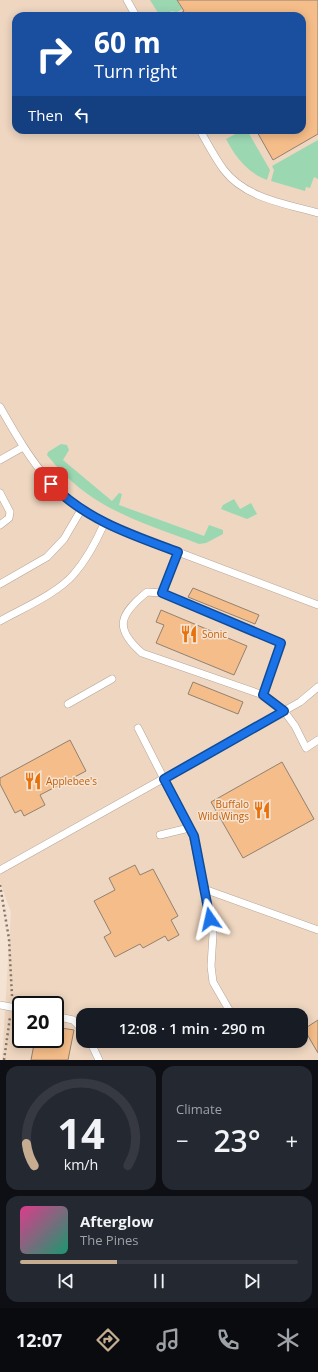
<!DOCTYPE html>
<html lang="en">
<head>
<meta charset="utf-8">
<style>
  body { margin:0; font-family:"Open Sans",sans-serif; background:#242831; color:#f1f3f6; height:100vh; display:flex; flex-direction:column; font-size:15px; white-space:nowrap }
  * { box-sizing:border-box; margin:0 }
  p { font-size:13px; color:#9ea1a6 }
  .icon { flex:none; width:22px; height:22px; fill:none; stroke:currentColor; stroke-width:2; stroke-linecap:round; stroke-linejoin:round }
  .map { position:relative; height:1060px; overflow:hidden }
  .sheet { display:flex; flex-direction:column; gap:6px; padding:6px; background:#0d0f14; flex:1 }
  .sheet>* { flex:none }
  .hud { position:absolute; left:12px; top:12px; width:294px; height:122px; border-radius:12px; box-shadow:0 2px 10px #0003; background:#1a4fa0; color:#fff; overflow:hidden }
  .speed { position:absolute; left:12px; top:996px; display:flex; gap:8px; font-size:20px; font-weight:700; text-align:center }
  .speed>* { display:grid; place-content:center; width:52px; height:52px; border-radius:50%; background:#171b24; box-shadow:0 2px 10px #0003; line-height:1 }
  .speed .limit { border:2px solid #111; border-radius:6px; background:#fff; color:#111 }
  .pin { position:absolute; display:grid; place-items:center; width:34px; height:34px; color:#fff; margin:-17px; border-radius:8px; box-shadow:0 2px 6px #0006 }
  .me { position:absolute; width:44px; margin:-22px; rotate:349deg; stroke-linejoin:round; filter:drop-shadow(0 0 3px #0008) }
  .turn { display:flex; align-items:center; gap:14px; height:84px; padding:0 16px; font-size:18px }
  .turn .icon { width:52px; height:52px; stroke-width:2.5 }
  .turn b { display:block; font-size:28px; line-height:34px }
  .then { display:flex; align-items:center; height:38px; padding:0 16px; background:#0003; gap:8px; font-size:15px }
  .big { font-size:30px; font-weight:600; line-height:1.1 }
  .sheet .tile { flex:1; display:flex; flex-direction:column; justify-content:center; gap:6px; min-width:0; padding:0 14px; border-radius:12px; background:#242831 }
  .sheet .dial { align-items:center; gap:0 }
  .dial svg { height:104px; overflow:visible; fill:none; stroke:#363941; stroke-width:7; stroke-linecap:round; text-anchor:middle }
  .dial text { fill:#f1f3f6; stroke:none }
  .song { display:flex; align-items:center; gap:12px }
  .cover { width:48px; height:48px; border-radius:6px; background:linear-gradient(135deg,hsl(330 70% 55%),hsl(160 70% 35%)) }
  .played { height:4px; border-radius:2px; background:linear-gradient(90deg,#c6ac91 35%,#363941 35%) }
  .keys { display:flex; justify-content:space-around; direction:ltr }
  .heat { display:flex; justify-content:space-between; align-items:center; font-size:22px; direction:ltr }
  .sheet .tiles { flex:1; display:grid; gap:6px; grid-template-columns:1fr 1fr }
  .tile:last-child { grid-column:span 2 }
  .trip { position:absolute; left:76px; top:1008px; width:232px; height:40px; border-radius:12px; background:#171b24; box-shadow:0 2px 10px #0003; font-weight:600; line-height:40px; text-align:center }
  .tabs { display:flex; height:64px; justify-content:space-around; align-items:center; background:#090b0e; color:#9ea1a6 }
  .tabs .icon { width:28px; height:28px }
  .tabs .selected { color:#c6ac91 }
  .tabs b { font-size:18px; color:#f1f3f6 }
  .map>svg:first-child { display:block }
  .built { fill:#eed6c0; fill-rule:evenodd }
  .green { fill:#9bd8b2 }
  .building { fill:#f5bd89; stroke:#918172 }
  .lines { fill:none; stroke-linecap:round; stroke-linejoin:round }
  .service-casing { stroke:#b5a495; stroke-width:8 }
  .path { stroke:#82766b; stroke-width:2.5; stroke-dasharray:2 3; stroke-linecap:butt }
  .service { stroke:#fff; stroke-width:7 }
  .route-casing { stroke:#114b97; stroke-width:10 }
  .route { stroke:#1a73e8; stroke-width:7 }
  .labels { text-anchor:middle; stroke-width:3; stroke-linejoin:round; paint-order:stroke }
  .food-label { font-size:10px; fill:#c56008; stroke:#f4e2d2; text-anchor:start }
</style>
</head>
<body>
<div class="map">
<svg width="318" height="1060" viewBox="0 0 318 1060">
  <rect width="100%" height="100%" fill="#f4e2d2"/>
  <!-- built -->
  <path class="built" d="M0 0H318V1060H2L11 912 0 882ZM16 16H302V130H16ZM21 1005H55V1039H21ZM83 1015H301V1041H83Z"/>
  <!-- green -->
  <path class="green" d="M150 0H177L182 9 177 12 171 11 169 16H160Z
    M243 130H247L270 170 267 180C247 172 236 158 226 139Z
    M318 140V179L314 177 310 188 306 187 305 191 271 181 274 170 272 166Z
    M61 444 67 445 69 450 63 460 112 501 119 493 122 494 119 505 204 536 209 525 223 530V534L206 543 199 544C137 520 91 510 47 455L48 452Z
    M234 499 240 509 251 503 257 514 247 519 221 509 223 505Z"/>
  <!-- building -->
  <path class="building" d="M177 0H318V134L273 160 256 130H302V16H181L179 14 184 11Z
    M193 588 259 615 255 624 188 597Z
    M161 610 247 646 234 675 156 643 164 625 156 622Z
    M193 682 243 702 238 714 188 694Z
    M70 740 86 771 40 795 45 805 24 816 21 810 15 813 0 784V778Z
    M282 762 314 819 243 858 211 802Z
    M135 865 140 875 153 869 178 916 171 920 179 935 168 941 165 936 143 948 140 944 115 957 104 937 111 933 94 901 115 890 109 878Z
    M318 1020V1053L304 1029Z
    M55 1027 74 1030 68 1060H31L35 1039H55Z"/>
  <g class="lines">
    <!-- service casing -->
    <g class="service-casing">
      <path id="service" d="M127 0 136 16
        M200 130C207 143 215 158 224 170 245 198 286 204 318 213
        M0 407C34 467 58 505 125 532L318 605
        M0 460 23 447
        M0 493 10 512 9 518 0 525
        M0 584 47 557 64 539 81 510
        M162 593 178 553
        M0 621C23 608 57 594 74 574 87 559 96 542 104 524
        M263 695 281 643 162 593 147 592C120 614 113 628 142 653L263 695 284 711 295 726 306 748 318 740
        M68 704 112 679
        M138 728 193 836 213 934 211 966 213 982 232 1015
        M160 835 189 828
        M0 870 300 702 318 687
        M204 889 318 930
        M0 1005 21 1009
        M55 1016 73 1020 83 1030
        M90 1041 99 1060"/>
    </g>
    <!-- path -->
    <path class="path" d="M0 885 9 939 12 996
      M4 1060 10 1017"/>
    <!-- service -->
    <use href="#service" class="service"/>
  </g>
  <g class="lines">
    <!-- route casing -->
    <g class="route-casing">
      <path id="route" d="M51 484C86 520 132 535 178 552L162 593 281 643 263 695 284 711 164 779 194 836 210 919"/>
    </g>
    <!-- route -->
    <use href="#route" class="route"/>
  </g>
  <!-- icons -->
  <defs>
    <g id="restaurant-bare" transform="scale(1.38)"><path d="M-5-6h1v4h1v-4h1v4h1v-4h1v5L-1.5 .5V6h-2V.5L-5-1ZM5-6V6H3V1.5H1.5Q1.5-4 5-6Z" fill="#e8710a" stroke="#f4e2d2" stroke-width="2.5" paint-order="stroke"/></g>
  </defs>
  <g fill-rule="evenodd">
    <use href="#restaurant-bare" x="189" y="634"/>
    <use href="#restaurant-bare" x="33" y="781"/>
    <use href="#restaurant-bare" x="262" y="810"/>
  </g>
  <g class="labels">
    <!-- food labels -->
    <g class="food-label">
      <text x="202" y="638">Sonic</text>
      <text x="46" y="785">Applebee's</text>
      <text x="249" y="808" text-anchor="end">Buffalo<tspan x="249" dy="12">Wild Wings</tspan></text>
    </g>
  </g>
</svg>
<div class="speed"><div class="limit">20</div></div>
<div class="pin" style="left:51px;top:484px;background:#d93025"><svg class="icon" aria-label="arrive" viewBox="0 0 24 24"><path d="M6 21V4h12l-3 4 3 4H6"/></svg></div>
<svg class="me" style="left:210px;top:919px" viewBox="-20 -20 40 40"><path d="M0-17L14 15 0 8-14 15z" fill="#1a73e8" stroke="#fff" stroke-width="4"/></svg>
<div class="trip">12:08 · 1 min · 290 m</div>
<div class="hud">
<div class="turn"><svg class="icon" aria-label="right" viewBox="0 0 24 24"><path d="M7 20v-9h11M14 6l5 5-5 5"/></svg><div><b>60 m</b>Turn right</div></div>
<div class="then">Then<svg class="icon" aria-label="left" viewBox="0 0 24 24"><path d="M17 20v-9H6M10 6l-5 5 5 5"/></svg></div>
</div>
</div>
<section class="sheet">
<div class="tiles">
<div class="tile dial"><svg viewBox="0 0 100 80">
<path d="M14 69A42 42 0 1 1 86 69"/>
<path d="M14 69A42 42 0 0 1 8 52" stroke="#c6ac91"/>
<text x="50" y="56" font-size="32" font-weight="700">14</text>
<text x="50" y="72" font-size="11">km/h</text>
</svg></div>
<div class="tile"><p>Climate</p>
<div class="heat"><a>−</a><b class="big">23°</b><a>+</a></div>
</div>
<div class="tile">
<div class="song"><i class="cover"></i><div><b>Afterglow</b><p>The Pines</p></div></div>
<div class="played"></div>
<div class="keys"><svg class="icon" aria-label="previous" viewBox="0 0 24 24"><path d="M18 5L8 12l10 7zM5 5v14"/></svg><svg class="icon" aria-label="pause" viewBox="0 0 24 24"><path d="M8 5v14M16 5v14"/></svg><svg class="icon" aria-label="next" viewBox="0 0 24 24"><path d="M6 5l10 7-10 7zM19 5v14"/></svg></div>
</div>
</div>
</section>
<nav class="tabs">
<b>12:07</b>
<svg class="icon selected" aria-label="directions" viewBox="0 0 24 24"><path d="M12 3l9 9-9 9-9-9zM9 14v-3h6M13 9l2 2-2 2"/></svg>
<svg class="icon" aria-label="music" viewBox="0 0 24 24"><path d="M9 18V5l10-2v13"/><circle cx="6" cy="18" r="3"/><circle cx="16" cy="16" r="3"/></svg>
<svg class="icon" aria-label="phone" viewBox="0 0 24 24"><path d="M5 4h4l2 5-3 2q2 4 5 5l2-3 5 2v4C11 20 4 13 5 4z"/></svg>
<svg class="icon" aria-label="climate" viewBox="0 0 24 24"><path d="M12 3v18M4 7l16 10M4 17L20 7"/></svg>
</nav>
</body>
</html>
